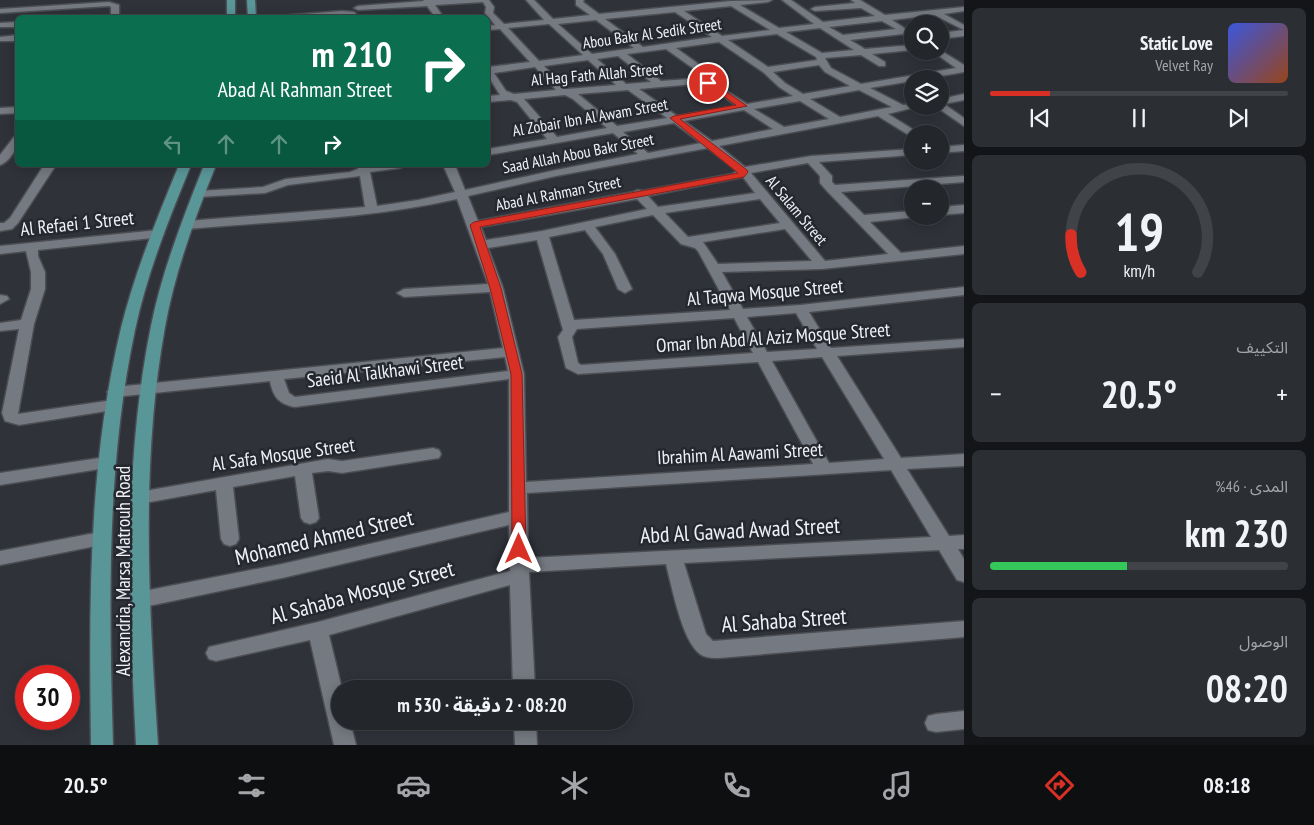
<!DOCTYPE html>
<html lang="ar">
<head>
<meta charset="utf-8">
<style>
  body { margin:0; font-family:"PT Sans Narrow","Noto Sans Arabic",sans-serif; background:#2b2e33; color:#f1f3f6; direction:rtl; height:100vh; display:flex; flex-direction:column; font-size:19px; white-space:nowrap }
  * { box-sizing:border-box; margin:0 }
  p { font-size:16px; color:#a3a5a9 }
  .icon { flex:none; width:28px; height:28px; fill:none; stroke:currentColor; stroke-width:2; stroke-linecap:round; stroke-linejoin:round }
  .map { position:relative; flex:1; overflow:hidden; direction:ltr }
  .side { display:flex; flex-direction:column; gap:8px; padding:8px; background:#131518; width:350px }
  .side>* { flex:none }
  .guide { position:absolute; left:15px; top:15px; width:475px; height:152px; border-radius:8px; box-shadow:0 2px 12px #0003,0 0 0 1px #404347; direction:rtl; background:#0b6e4f; color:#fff; overflow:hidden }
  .buttons { position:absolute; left:904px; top:15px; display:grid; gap:10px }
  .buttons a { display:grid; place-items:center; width:45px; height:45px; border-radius:50%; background:#23262b; box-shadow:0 2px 12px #0003,0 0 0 1px #404347; font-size:25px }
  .speed { position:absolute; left:15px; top:665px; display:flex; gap:10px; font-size:25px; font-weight:700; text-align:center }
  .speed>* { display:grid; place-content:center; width:65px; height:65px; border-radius:50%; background:#23262b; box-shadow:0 2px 12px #0003,0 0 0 1px #404347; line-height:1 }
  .speed .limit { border:8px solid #d22; background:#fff; color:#111 }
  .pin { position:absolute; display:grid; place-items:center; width:42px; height:42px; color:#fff; margin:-21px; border:2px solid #fff; border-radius:50%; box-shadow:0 1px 5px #0007 }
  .me { position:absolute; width:55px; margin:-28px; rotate:0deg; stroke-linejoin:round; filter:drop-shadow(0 0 4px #0008) }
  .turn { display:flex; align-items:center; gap:18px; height:105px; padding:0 15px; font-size:22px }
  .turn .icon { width:65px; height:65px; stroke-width:2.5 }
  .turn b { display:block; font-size:35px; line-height:42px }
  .lanes { display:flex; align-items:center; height:48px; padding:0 15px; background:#0003; justify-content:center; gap:25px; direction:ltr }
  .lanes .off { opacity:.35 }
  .big { font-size:38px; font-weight:700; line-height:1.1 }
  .side .widget { flex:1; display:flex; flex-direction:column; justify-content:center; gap:8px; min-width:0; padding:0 18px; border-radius:8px; background:#2b2e33 }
  .side .dial { align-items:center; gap:0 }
  .dial svg { height:130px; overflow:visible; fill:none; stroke:#404347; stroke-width:7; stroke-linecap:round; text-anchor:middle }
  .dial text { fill:#f1f3f6; stroke:none }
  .song { display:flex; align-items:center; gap:15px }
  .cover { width:60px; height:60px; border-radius:8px; background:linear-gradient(135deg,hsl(230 70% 55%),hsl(20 70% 35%)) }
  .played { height:5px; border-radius:2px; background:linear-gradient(90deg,#d93025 20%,#404347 20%) }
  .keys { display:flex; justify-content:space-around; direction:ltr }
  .heat { display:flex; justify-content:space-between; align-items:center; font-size:28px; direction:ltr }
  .charge { height:8px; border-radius:4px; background:linear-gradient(90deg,#34c759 46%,#404347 0) }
  .trip { position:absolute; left:331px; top:680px; width:302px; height:50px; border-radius:25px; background:#23262b; box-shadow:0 2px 12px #0003,0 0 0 1px #404347; font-weight:700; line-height:50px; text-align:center; direction:rtl }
  .menu { display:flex; height:80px; justify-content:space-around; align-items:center; background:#0e0f11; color:#a3a5a9 }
  .menu .icon { width:35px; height:35px }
  .menu .selected { color:#d93025 }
  .menu b { font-size:22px; color:#f1f3f6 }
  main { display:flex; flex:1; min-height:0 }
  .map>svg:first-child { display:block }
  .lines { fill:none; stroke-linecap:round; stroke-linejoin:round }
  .street-casing { stroke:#4b4d53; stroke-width:3 }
  .primary-casing { stroke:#4b4d53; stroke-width:3 }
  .street { fill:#757981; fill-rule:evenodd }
  .primary { fill:#599698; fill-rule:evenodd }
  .route { fill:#d93025; stroke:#8d1f18 }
  .labels { text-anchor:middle; stroke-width:5; stroke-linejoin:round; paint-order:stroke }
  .far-street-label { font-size:16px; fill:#eff1f6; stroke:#25282f }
  .street-label { font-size:19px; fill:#eff1f6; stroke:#25282f }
  .near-street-label { font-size:22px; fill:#eff1f6; stroke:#25282f }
</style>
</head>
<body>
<main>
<section class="side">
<div class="widget">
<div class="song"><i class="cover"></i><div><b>Static Love</b><p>Velvet Ray</p></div></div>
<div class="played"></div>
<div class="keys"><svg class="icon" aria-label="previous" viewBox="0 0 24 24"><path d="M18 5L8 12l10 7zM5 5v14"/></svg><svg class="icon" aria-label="pause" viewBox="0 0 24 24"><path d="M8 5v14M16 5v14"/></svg><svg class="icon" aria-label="next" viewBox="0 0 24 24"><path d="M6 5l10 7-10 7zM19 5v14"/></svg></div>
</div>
<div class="widget dial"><svg viewBox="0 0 100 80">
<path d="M14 69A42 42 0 1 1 86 69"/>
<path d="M14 69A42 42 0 0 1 8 46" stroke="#d93025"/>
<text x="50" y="56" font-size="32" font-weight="700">19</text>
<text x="50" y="72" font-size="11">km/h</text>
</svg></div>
<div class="widget"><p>التكييف</p>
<div class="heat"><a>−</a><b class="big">20.5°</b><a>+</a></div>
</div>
<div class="widget"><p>المدى · 46%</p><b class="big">230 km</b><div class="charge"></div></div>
<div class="widget"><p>الوصول</p><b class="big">08:20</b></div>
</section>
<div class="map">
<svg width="964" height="745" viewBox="0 0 964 745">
  <rect width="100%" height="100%" fill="#2f3239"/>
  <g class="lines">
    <!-- street casing -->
    <g class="street-casing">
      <path id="street" d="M423 0H489L494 7 493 13 504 24 544 20 526 0H534L553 19 590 15 576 5V0H584L583 2 599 14 731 1 772 0 768 2 740 5 779 28 814 24 782 0H791L823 22 875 16 861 8 815 11 811 9 815 7 855 3 851 0H860L885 15 964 7V11L944 14 964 25V36L940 39V33L964 30 934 15 892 20 912 33V38L903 34 850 40 865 49 912 45V50L872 54 885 62V66H879L861 55 825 58 831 68 861 84 956 68 932 51H940V50L964 65V72L924 79H912V81L870 88 903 105 912 104V106H920L888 114 917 132 918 134H912V137L878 116 719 146 745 167 811 156 912 149V155L819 162 832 176V182L835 185 964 176V182L841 192 864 215 912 211V216L916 217 870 222 901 253 964 246V254L822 269 722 272 743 309 800 305 964 287V295L809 312 831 348 964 339V347L837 356 901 458 964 454V466L907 469 949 536 964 535V549H958L964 559V582L957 580 939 550 684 563 706 634 713 641 964 621V637L719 658C713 658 705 658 700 654 682 641 672 587 666 564L529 572 535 689H513L510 585 329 635 342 689H340V721H350L356 745H334L310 640 216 661 209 659 206 653 209 647 318 622 510 571 509 525 282 578 139 608 132 605 129 600 132 595 139 592 282 564 509 512V379L295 407C279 404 273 397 270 381L115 397 110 395 107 392 110 389 115 387 503 348 490 292 404 297 397 293 404 289 488 284 457 199C369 219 277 221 187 229L181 225 187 221 365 207 360 176 288 185 265 193 199 197 193 194 199 191 263 187 286 179 350 172 358 169 357 165H406L400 168 370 172 377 206 418 200 455 192 443 165H455L465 190 556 170 638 154 613 133 488 155V149L547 139 517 102 511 100 488 102V96L500 95 488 76V67L530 62 500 29 488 30V26L495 25 485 13 486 7 483 2 435 5 444 18H436L427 6 358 10 354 8 358 6 424 1ZM731 6 770 30 722 36 684 11ZM675 12 712 37 643 47 605 19ZM596 20 634 48 592 54 558 24ZM882 21 896 29 843 35 829 27ZM549 24 583 55 539 61 508 28ZM820 28 854 50 822 53 786 32ZM777 34 816 57 817 60 768 67 728 40ZM719 42 763 72 779 87 793 96 747 104 714 83 711 73 676 48ZM666 49 704 76V78L661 81 627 54ZM618 56 651 82 626 84 597 59ZM588 60 616 85 567 89 544 66ZM819 65 825 72 850 86 803 94 785 83 773 72ZM535 67 556 90 514 94 506 91 494 73ZM705 83 737 106 677 116 639 89ZM628 90 667 118 617 126 578 94ZM859 90 892 107 840 117 810 99ZM565 95 573 99 607 128 557 137 524 99ZM800 101 829 119 784 127 754 109ZM744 110 773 129 712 141 684 121ZM674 123 701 143 648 153 623 132ZM708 148 737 171 732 174 642 191 638 190 633 192 478 221 468 196 556 176ZM808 163 820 176V183L827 191 888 254 825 261 751 173ZM743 177 755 193 658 207 648 196ZM637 199 647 209 542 231 486 240 481 227ZM760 199 780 223 688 237 665 213ZM653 215 681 244 695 248 698 251 730 310 574 320 549 237 585 230 603 254 618 289 625 293 632 289 615 254 595 227ZM785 229 812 261 718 264 703 242ZM537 240 563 330 558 337 566 368 578 374 758 362 813 464 526 482 524 374 503 288 488 248ZM796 313 817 349 767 352 747 317ZM734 318 753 353 581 365 578 363 572 337 577 329ZM505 357 508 371 295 397 289 393 284 379ZM822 357 884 459 829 463 772 361ZM891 470 931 537 528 558 527 493Z
        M109 2 119 5V18H111V7L109 6 0 13V9Z
        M342 11 354 12 360 18 342 15 275 18 279 16Z
        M18 22V27H0V23Z
        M18 35V41H0V37Z
        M964 94V100L944 104 964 118V126L935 106H940V99Z
        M18 107V113L0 114V108Z
        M18 136C18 147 11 161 0 165V155L14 137Z
        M964 145V151L940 153V147Z
        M44 165H56L18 223 12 229 0 231V223H4L10 218Z
        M964 205V213L940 215V207Z
        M158 230 162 231 164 234 162 237 38 250V256L45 272V289L34 324 18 414 113 400 119 402 121 405 119 408 113 410 19 425 5 421 2 413 19 329 0 331V323L21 320 31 289V272L26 251 0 254V246Z
        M0 295 7 296 9 299 0 304Z
        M433 448 439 450 441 454 439 458 342 473 328 471 312 473 319 518 316 522 310 524 304 522 301 518 295 476 233 487 239 539 236 544 230 546 224 544 221 539 216 490 139 504 133 502 130 498 133 494 139 492 328 459 342 461Z
        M106 457 112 459 114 463 112 467 0 485V473Z
        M100 532 106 534 109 539 106 544 0 565V551Z
        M964 711V729L936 732 928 730 925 723 928 716 936 714Z
        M514 721H536L537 745H515Z"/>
    </g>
    <!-- primary casing -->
    <g class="primary-casing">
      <path id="primary" d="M227 0H235V18H227Z
        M247 0H255L256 18H248Z
        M179 165H191C169 219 147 273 135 330 106 467 109 606 113 745H91C89 606 88 465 121 328 135 272 157 218 179 165Z
        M204 165H216C195 218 175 271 165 327 140 465 149 606 158 745H136C129 606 123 464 151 326 162 271 183 218 204 165Z"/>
    </g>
    <!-- street -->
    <use href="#street" class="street"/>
    <!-- primary -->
    <use href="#primary" class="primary"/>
  </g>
  <!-- route -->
  <path class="route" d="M706 81H711L747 106 680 119 747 170 748 172 744 177 480 227 501 288 522 374 526 549 524 552 519 554 514 552 512 549 511 374 490 288 470 225 474 222 738 173 670 118 674 116 736 105 706 84Z"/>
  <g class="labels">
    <!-- far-street labels -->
    <g class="far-street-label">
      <text transform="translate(652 33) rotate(-8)" y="6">Abou Bakr Al Sedik Street</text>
      <text transform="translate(597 74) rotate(-5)" y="6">Al Hag Fath Allah Street</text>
      <text transform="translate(590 117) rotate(-10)" y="6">Al Zobair Ibn Al Awam Street</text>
      <text transform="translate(578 153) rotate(-11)" y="6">Saad Allah Abou Bakr Street</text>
      <text transform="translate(558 193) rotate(-11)" y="6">Abad Al Rahman Street</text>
      <text transform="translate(797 210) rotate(50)" y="6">Al Salam Street</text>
    </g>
    <!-- street labels -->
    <g class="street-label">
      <text transform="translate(77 223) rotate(-6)" y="7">Al Refaei 1 Street</text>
      <text transform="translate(765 292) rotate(-5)" y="7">Al Taqwa Mosque Street</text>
      <text transform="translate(773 337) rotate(-4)" y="7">Omar Ibn Abd Al Aziz Mosque Street</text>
      <text transform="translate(385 371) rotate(-7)" y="7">Saeid Al Talkhawi Street</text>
      <text transform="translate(740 453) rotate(-3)" y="7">Ibrahim Al Aawami Street</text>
      <text transform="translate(283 454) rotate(-8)" y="7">Al Safa Mosque Street</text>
      <text transform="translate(123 571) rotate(-90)" y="7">Alexandria, Marsa Matrouh Road</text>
    </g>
    <!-- near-street labels -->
    <g class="near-street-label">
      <text transform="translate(740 530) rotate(-3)" y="8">Abd Al Gawad Awad Street</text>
      <text transform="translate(324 537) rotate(-13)" y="8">Mohamed Ahmed Street</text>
      <text transform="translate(362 592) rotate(-15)" y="8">Al Sahaba Mosque Street</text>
      <text transform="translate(784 620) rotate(-4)" y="8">Al Sahaba Street</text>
    </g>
  </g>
</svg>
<div class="buttons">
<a><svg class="icon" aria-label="search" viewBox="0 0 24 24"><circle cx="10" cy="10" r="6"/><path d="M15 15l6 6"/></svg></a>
<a><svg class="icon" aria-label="layers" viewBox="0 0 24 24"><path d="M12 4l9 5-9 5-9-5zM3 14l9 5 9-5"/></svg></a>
<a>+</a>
<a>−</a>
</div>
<div class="speed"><div class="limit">30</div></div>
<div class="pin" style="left:708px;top:83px;background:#d93025"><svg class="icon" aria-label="arrive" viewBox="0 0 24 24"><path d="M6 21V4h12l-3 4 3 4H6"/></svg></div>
<svg class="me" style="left:519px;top:549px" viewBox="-20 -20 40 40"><path d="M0-17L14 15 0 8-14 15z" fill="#d93025" stroke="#fff" stroke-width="4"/></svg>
<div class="trip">08:20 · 2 دقيقة · 530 m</div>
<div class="guide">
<div class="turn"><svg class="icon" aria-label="right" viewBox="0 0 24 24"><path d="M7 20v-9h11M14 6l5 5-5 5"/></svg><div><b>210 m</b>Abad Al Rahman Street</div></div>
<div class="lanes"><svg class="icon off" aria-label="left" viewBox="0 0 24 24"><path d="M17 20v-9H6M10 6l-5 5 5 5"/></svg><svg class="icon off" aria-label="ahead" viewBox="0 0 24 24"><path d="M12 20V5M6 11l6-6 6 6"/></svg><svg class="icon off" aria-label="ahead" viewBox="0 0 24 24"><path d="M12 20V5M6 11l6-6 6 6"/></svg><svg class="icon" aria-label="right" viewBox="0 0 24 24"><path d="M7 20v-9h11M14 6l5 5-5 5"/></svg></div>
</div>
</div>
</main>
<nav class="menu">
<b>08:18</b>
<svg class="icon selected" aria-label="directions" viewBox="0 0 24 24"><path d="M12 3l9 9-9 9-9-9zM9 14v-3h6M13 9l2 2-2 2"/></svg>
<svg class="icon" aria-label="music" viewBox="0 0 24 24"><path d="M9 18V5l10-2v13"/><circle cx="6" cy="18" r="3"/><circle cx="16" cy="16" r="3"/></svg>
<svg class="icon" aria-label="phone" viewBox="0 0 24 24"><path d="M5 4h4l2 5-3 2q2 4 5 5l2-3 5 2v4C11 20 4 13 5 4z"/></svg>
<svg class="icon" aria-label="climate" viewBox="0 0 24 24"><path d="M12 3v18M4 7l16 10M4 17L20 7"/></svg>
<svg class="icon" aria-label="car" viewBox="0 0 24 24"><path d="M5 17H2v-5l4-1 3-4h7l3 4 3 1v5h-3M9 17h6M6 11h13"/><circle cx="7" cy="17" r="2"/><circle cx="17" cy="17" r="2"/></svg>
<svg class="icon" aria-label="filters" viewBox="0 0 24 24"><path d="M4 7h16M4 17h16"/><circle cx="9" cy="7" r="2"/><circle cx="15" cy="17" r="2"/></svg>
<b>20.5°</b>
</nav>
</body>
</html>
